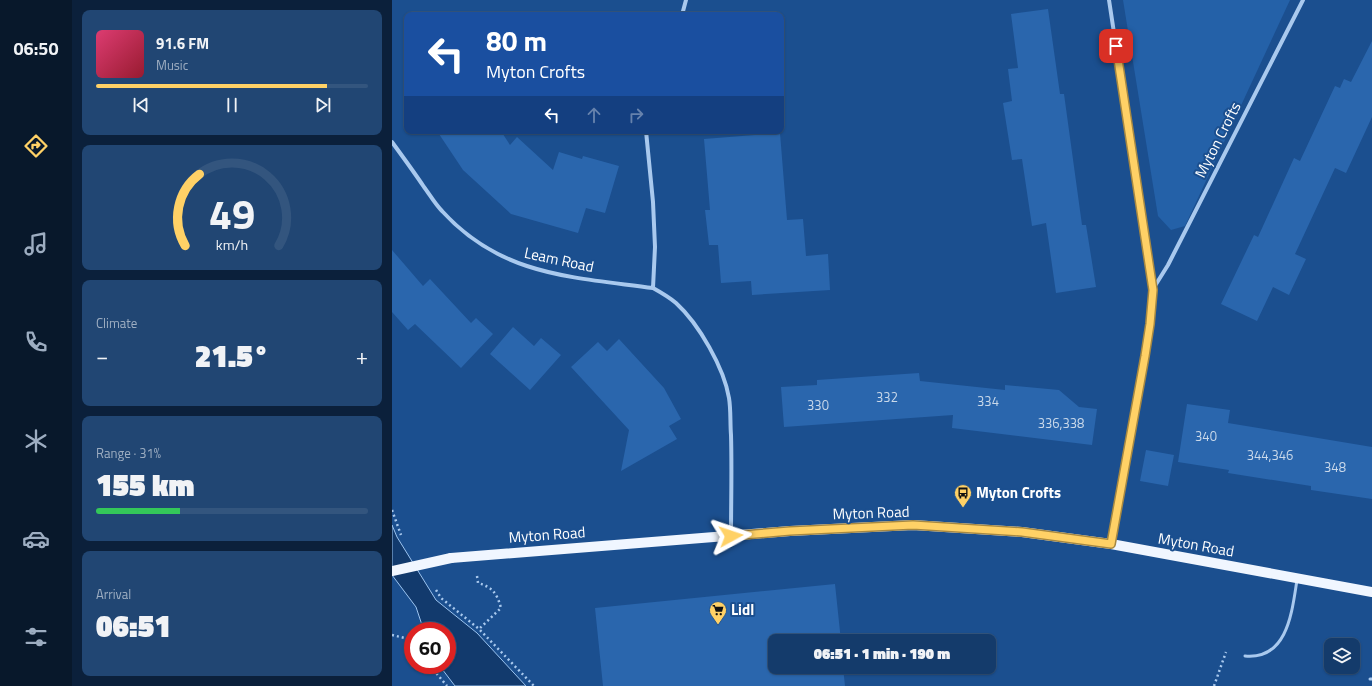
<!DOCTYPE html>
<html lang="en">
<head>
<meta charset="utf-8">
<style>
  body { margin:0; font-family:"Titillium Web",sans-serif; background:#214673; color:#f1f3f6; height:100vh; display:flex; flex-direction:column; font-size:15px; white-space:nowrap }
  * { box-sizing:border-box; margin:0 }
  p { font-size:13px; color:#9dadc1 }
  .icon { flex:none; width:22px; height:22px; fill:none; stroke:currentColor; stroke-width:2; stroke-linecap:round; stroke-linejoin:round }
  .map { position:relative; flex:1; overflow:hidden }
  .sheet { display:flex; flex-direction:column; gap:10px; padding:10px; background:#0b203b; width:320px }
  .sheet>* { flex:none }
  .banner { position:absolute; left:12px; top:12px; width:380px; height:122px; border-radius:8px; box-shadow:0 1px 3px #0004,0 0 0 1px #33557e; background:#1a4fa0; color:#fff; overflow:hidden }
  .buttons { position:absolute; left:932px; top:638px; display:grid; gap:8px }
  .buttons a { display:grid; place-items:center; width:36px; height:36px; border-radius:8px; background:#143b6b; box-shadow:0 1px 3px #0004,0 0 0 1px #33557e; font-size:20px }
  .speed { position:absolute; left:12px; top:622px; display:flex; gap:8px; font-size:20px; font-weight:700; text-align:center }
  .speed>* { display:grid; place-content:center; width:52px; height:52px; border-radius:50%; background:#143b6b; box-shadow:0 1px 3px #0004,0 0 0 1px #33557e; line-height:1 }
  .speed .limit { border:6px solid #d22; background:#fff; color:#111 }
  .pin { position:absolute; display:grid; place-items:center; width:34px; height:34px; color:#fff; margin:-17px; border-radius:8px; box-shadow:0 2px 6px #0006 }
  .me { position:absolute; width:44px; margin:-22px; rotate:85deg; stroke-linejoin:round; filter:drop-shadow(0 0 3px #0008) }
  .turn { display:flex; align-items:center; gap:14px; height:84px; padding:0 16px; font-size:18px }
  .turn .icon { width:52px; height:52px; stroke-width:2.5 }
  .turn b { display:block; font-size:28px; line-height:34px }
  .lanes { display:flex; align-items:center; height:38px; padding:0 16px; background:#0003; justify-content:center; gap:20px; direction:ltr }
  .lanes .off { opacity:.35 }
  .big { font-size:30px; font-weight:800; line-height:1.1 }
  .sheet .card { flex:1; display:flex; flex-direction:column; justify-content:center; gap:6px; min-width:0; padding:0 14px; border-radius:8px; background:#214673 }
  .sheet .dial { align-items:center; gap:0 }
  .dial svg { height:104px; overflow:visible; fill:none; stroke:#33557e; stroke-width:7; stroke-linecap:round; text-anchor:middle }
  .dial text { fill:#f1f3f6; stroke:none }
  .song { display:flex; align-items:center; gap:12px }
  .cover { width:48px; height:48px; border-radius:6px; background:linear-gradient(135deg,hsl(340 70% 55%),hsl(350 70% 35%)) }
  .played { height:4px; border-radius:2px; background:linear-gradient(90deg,#ffd166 85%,#33557e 85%) }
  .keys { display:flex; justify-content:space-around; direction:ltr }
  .heat { display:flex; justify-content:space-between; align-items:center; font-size:22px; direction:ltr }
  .charge { height:6px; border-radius:3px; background:linear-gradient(90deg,#34c759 31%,#33557e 0) }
  .trip { position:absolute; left:376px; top:634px; width:228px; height:40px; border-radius:8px; background:#143b6b; box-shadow:0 1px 3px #0004,0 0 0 1px #33557e; font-weight:800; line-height:40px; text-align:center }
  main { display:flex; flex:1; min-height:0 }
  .tab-bar { display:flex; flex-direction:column; width:72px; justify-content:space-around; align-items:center; background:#08182b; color:#9dadc1 }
  .tab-bar .icon { width:28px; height:28px }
  .tab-bar .active { color:#ffd166 }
  .tab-bar b { font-size:18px; color:#f1f3f6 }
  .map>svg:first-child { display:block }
  .green { fill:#2461a8 }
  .water { fill:#123a6d; stroke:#9cc4f0 }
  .building { fill:#2a66ad }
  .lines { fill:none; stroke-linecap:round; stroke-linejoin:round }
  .path { stroke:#a9c9ee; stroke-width:2.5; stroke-dasharray:2 3; stroke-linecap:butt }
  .service { stroke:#a9c9ee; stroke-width:3 }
  .minor { stroke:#a9c9ee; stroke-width:4 }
  .primary { stroke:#f0f6ff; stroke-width:10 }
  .primary-bridge { stroke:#f0f6ff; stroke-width:10 }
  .route-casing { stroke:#a68842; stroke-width:10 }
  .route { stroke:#ffd166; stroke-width:7 }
  .labels { text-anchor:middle; stroke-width:4; stroke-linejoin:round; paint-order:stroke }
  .number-label { font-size:13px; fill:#cad9ea }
  .street-label { font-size:15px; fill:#fff; stroke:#1b4f8f }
  .poi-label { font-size:15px; font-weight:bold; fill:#fff; stroke:#1b4f8f; text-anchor:start }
</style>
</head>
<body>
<main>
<nav class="tab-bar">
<b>06:50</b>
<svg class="icon active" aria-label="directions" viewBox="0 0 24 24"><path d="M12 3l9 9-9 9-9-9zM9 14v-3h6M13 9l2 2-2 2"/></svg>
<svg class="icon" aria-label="music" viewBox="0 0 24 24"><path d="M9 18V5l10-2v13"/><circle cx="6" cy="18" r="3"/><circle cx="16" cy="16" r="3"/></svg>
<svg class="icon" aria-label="phone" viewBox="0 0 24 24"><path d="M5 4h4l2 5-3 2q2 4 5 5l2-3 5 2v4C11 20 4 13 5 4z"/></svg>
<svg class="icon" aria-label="climate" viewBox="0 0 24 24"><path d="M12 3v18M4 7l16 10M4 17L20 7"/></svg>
<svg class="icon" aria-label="car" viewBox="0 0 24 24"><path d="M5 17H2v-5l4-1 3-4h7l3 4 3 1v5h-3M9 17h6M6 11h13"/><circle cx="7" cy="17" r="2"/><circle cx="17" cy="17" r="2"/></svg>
<svg class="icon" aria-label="filters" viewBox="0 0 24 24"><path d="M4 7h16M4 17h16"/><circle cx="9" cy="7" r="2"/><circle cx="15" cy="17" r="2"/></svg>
</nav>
<section class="sheet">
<div class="card">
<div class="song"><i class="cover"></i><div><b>91.6 FM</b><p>Music</p></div></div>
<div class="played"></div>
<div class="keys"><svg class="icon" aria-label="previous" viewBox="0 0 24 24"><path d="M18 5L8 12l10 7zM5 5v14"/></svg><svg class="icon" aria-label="pause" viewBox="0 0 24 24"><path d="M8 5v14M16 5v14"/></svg><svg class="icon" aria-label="next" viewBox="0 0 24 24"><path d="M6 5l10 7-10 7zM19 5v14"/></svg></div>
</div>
<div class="card dial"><svg viewBox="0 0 100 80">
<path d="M14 69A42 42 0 1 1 86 69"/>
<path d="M14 69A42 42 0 0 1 25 14" stroke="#ffd166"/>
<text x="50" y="56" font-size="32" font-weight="700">49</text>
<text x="50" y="72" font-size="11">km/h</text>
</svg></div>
<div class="card"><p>Climate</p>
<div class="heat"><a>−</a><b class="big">21.5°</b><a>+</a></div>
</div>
<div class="card"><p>Range · 31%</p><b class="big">155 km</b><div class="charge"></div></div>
<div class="card"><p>Arrival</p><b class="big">06:51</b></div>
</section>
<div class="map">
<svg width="980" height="686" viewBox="0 0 980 686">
  <rect width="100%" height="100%" fill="#1b4f8f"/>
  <!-- green -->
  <path class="green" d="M731 0H898L793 226 779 230 766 216Z"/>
  <!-- water -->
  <path class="water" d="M0 525 5 537 44 600 85 633 134 686H63L47 665H55V631H32L24 607 0 575Z"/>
  <!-- building -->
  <path class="building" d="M656 9 668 94H672L690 225H694L704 287 664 293 654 223 640 226 630 159 620 160 611 103 620 101 616 69 626 68 619 14Z
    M980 41V117L954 173 943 168 903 254 914 259 897 295 881 287 865 321 829 304 862 235 866 237 902 158 908 161 943 86 948 88 952 79 959 82Z
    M45 131H109L118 145 125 137 161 170 167 152 190 159 191 156 227 166 213 213 194 208 186 233 119 214 71 170Z
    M388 133 395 220 411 219 414 256 436 254 438 290 360 295 359 281 329 283 326 245H317L313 210H318L312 139Z
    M0 250 31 286 38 279 79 323 84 318 101 334 69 368 23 324 16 330 0 312Z
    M121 327 142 346 149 338 169 355 138 390 98 354Z
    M227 339 272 388 289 419 277 426 285 439 229 471 237 430 179 367 206 342 215 351Z
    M527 373 528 381 613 390V385L667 390 687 407 705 409 700 445 560 428 561 415 392 427 389 387 425 385V380Z
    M795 404 838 410 836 423 980 447V499L919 490V486L836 473 837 470 786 462Z
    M754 450 782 455 776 486 748 481Z
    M443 584 449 641H383V667H451L453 686H211L203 608Z"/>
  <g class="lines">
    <!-- path -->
    <path class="path" d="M0 510 9 535
      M85 576 86 583C100 587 105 593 109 608L87 629
      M44 590 49 598 87 629 142 686
      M0 635 21 640
      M39 665 45 674 55 686
      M822 686 834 652"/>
    <!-- service -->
    <path class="service" d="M853 656C896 660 900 611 905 580
      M978 679H980"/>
    <!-- minor -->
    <path class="minor" d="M717 0 761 290 758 324 753 356 719 544
      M290 15 294 0
      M254 131 261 202 263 247 261 288
      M0 142C11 157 22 172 32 187 38 195 43 204 50 211 109 276 180 277 261 288 270 293 277 297 284 303 307 324 332 368 337 398 339 410 338 423 339 435 340 468 339 502 339 536
      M761 289 776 265 911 0"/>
    <!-- primary -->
    <path class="primary" d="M59 558 398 531 521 525 630 532 719 544 980 592"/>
    <!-- primary-bridge -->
    <path class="primary-bridge" d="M0 571 59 558"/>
  </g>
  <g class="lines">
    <!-- route casing -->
    <g class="route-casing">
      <path id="route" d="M339 536 398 531 521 525 630 532 719 544 753 356 758 324 761 290 724 46"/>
    </g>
    <!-- route -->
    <use href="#route" class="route"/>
  </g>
  <!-- icons -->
  <defs>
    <g id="bus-pin" transform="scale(0.9)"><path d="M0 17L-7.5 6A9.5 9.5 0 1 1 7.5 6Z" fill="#ffd166" stroke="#1b4f8f"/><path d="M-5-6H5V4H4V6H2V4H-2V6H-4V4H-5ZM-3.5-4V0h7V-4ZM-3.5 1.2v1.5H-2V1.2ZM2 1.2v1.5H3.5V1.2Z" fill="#111"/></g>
    <g id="supermarket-pin" transform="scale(0.9)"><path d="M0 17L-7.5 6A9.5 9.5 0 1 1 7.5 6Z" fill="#ffd166" stroke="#1b4f8f"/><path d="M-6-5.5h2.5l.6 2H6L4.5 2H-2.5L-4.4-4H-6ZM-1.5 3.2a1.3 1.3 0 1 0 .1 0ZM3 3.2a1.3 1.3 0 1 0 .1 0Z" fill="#111"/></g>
  </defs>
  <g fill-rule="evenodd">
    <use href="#bus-pin" x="571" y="493"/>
    <use href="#supermarket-pin" x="326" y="610"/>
  </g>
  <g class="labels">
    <!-- number labels -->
    <g class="number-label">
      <text x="495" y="402">332</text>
      <text x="596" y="406">334</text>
      <text x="426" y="410">330</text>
      <text x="669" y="428">336,338</text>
      <text x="814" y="441">340</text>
      <text x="878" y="460">344,346</text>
      <text x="943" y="472">348</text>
    </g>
    <!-- street labels -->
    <g class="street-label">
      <text transform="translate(826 140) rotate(-63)" y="5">Myton Crofts</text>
      <text transform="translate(167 260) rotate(12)" y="5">Leam Road</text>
      <text transform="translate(479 513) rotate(-2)" y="5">Myton Road</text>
      <text transform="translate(155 535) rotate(-4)" y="5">Myton Road</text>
      <text transform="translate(804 545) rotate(10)" y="5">Myton Road</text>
    </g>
    <!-- poi labels -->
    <g class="poi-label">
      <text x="584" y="498">Myton Crofts</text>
      <text x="339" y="615">Lidl</text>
    </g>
  </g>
</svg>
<div class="buttons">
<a><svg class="icon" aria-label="layers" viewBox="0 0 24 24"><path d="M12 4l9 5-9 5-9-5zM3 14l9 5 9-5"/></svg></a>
</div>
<div class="speed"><div class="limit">60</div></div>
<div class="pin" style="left:724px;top:46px;background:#d93025"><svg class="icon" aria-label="arrive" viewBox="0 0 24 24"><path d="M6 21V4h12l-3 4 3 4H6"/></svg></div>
<svg class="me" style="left:339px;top:536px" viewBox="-20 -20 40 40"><path d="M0-17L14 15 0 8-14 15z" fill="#ffd166" stroke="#fff" stroke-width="4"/></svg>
<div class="trip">06:51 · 1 min · 190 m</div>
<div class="banner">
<div class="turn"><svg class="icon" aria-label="left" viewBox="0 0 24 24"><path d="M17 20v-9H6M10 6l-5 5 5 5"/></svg><div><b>80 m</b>Myton Crofts</div></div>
<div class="lanes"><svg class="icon" aria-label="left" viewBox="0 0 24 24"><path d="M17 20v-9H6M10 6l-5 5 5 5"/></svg><svg class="icon off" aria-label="ahead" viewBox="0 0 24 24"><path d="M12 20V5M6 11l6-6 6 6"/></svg><svg class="icon off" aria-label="right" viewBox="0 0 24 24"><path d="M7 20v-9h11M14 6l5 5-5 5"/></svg></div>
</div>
</div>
</main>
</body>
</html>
